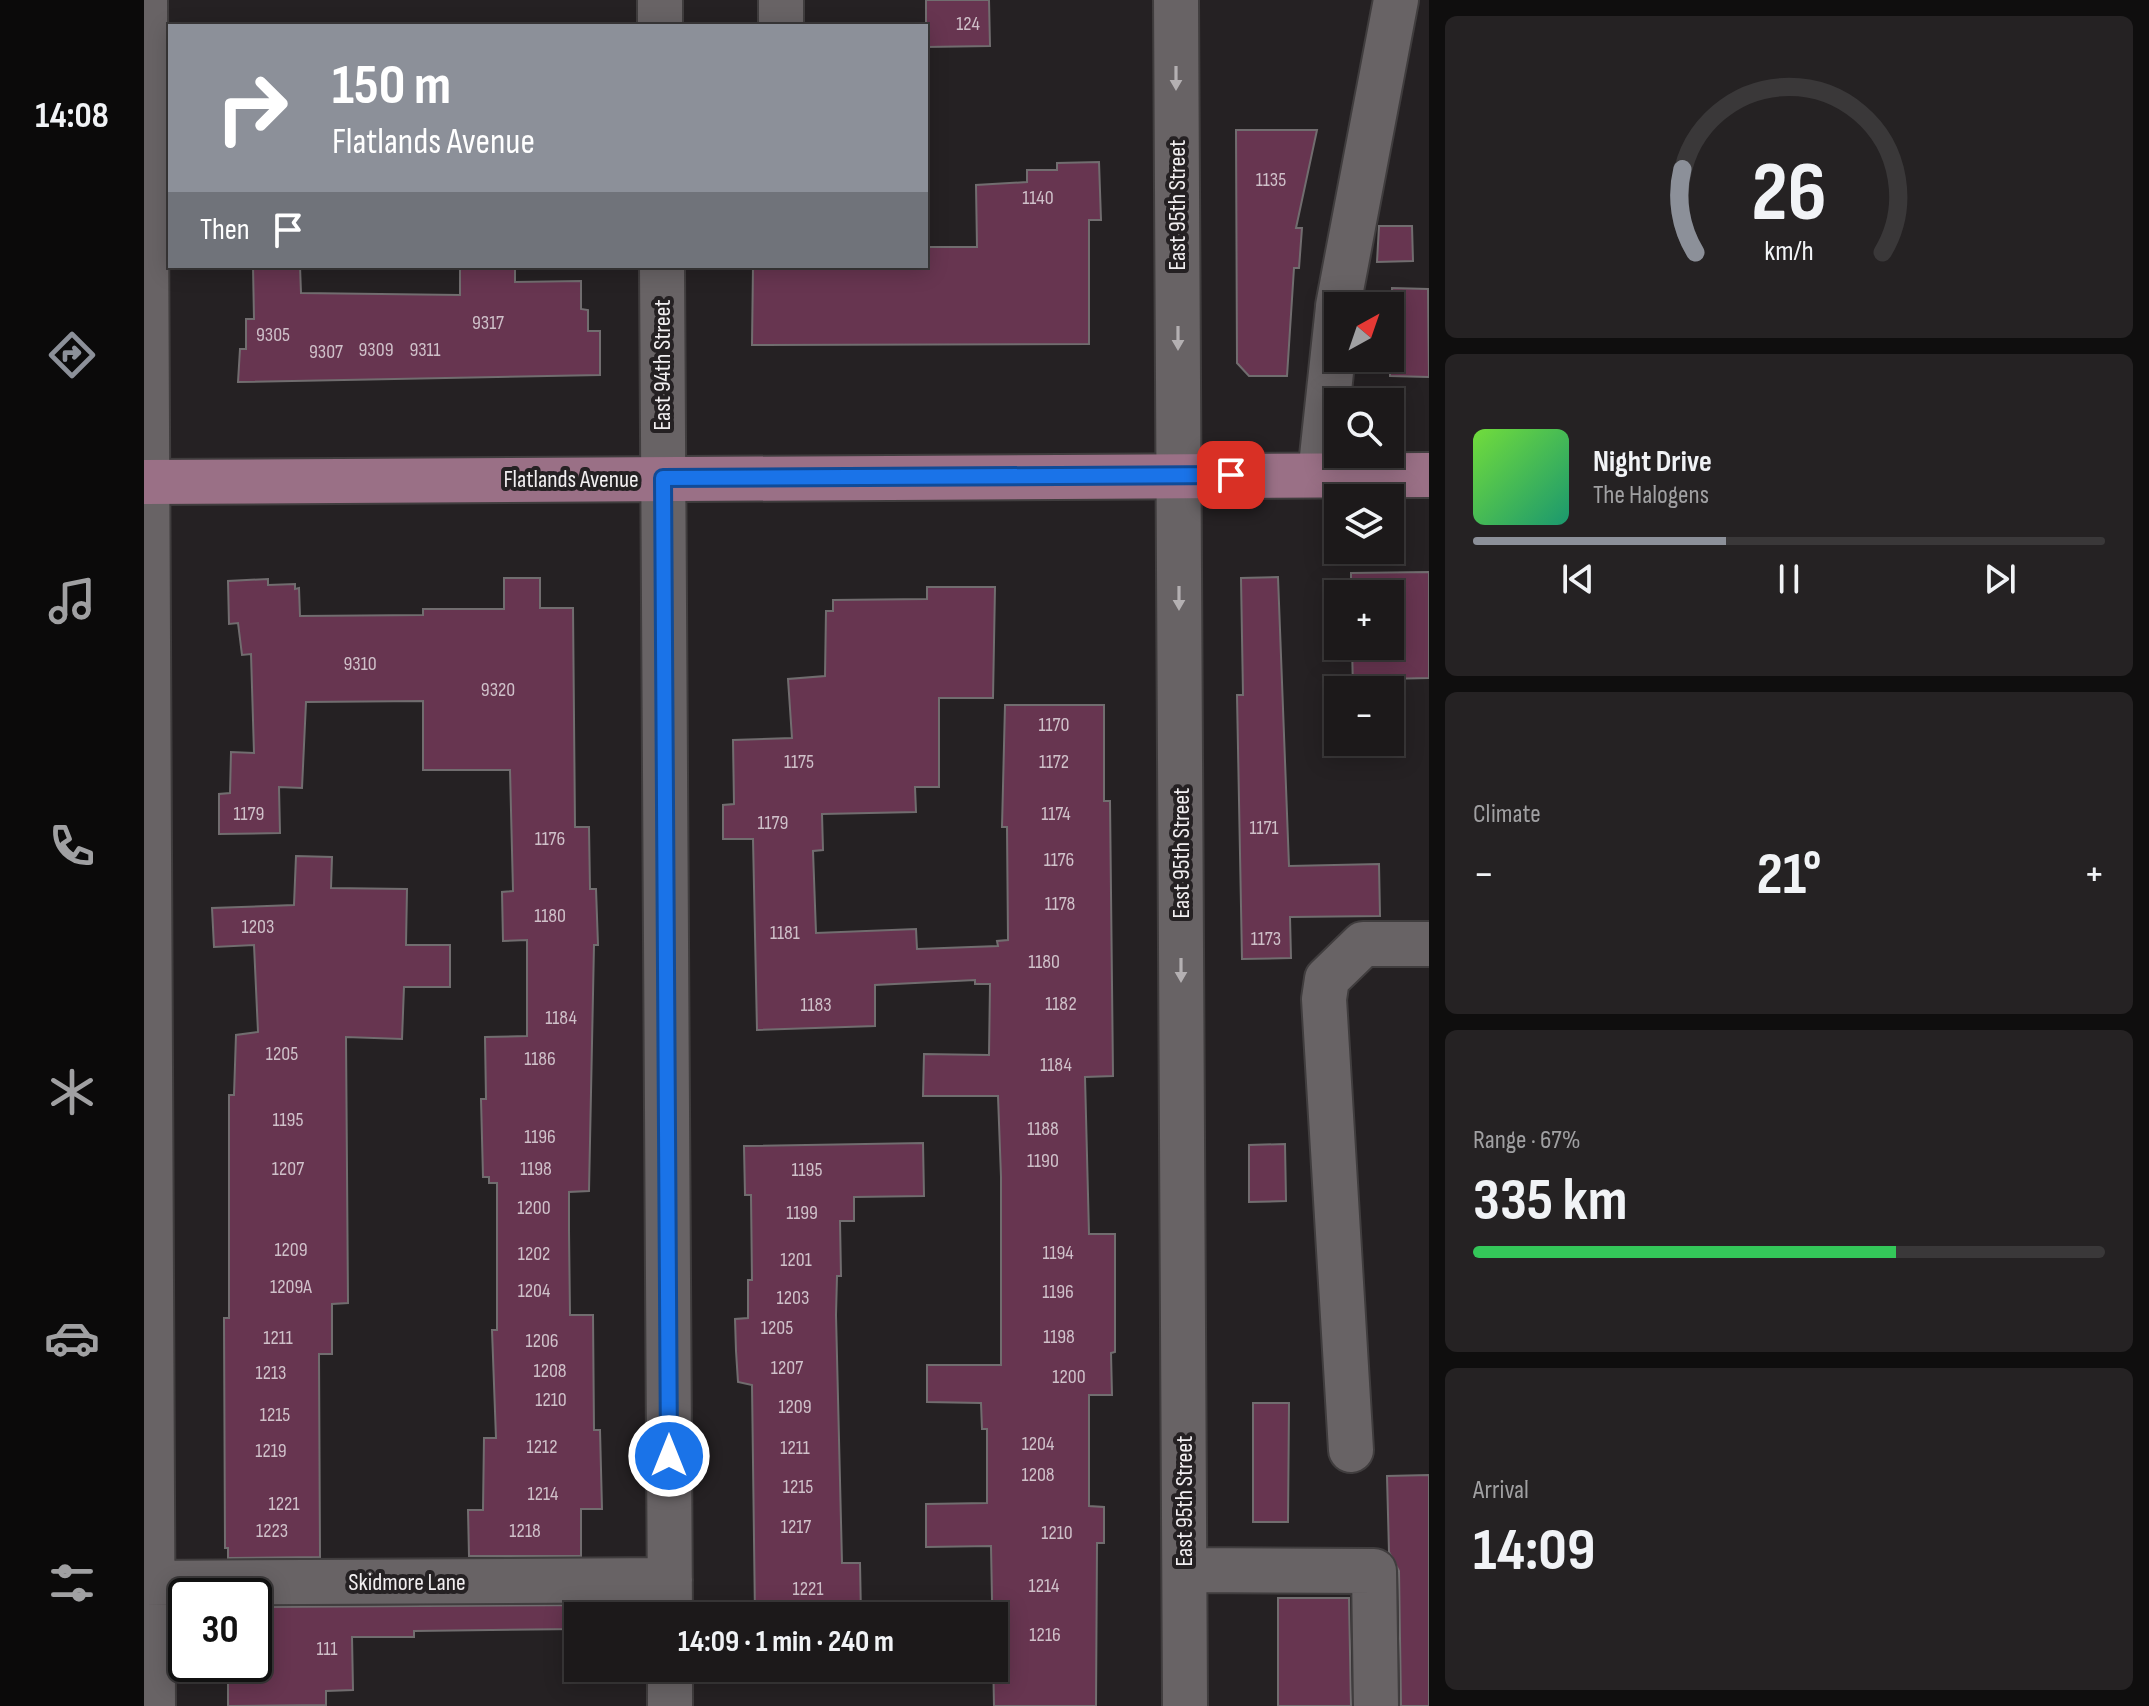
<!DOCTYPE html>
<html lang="en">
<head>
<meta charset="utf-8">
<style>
  body { margin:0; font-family:"Sofia Sans Condensed",sans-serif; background:#252223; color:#f1f3f6; height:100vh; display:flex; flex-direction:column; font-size:30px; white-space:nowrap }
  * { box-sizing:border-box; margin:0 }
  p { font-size:26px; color:#a0a0a2 }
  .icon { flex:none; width:44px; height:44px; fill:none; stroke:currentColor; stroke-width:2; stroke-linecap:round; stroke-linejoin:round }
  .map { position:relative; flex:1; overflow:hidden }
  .drawer { display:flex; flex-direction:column; gap:16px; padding:16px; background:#0f0e0e; width:720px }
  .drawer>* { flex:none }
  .hud { position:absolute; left:24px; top:24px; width:760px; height:244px; border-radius:0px; box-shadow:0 4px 20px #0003,0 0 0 2px #3a3839; background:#8c9099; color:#fff; overflow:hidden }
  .needle { width:52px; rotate:40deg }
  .controls { position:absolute; left:1180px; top:292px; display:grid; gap:16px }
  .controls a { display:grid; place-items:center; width:80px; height:80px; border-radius:0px; background:#1c191a; box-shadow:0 4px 20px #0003,0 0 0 2px #3a3839; font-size:40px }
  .speed { position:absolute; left:24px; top:1578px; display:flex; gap:16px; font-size:40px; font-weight:700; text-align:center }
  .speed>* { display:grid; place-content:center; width:104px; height:104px; border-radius:50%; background:#1c191a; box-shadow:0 4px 20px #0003,0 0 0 2px #3a3839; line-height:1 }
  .speed .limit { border:4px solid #111; border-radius:12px; background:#fff; color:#111 }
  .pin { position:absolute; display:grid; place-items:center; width:68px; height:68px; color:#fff; margin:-34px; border-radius:16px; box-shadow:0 4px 12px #0006 }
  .me { position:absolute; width:88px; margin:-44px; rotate:0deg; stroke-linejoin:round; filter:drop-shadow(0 0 6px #0008) }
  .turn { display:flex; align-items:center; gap:28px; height:168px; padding:0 32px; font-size:36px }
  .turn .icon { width:104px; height:104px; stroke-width:2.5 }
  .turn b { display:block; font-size:56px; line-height:68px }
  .then { display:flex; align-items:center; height:76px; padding:0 32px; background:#0003; gap:16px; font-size:30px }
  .big { font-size:60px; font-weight:700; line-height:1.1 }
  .drawer .widget { flex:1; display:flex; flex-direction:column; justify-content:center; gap:12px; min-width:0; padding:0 28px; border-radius:12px; background:#252223 }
  .drawer .dial { align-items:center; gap:0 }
  .dial svg { height:208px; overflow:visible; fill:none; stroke:#3a3839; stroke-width:7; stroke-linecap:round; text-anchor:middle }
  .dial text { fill:#f1f3f6; stroke:none }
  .song { display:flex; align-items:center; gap:24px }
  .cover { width:96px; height:96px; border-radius:12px; background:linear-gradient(135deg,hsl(100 70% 55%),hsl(160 70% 35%)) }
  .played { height:8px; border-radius:4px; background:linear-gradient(90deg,#8c9099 40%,#3a3839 40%) }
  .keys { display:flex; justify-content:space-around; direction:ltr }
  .heat { display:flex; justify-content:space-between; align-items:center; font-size:44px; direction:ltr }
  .charge { height:12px; border-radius:6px; background:linear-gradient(90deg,#34c759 67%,#3a3839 0) }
  .trip { position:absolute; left:420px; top:1602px; width:444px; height:80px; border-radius:0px; background:#1c191a; box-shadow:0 4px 20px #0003,0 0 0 2px #3a3839; font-weight:700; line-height:80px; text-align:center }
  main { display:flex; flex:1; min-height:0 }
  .dock { display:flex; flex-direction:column; width:144px; justify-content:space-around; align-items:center; background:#0b0a0a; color:#a0a0a2 }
  .dock .icon { width:56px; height:56px }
  .dock .current { color:#8c9099 }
  .dock b { font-size:36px; color:#f1f3f6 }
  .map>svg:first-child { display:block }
  .building { fill:#673550; stroke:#716d6f; stroke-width:2 }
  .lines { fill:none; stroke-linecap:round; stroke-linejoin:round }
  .minor-casing { stroke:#403d3e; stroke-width:48 }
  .major-casing { stroke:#403d3e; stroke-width:48 }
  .minor { stroke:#686365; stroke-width:44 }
  .major { stroke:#9a7086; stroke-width:44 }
  .oneway { fill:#b4b0b2 }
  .route-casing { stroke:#114b97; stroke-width:20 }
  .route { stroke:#1a73e8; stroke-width:14 }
  .labels { text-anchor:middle; stroke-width:8; stroke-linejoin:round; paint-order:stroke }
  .number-label { font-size:20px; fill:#cfc0c9 }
  .street-label { font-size:24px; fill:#f2eff1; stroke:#252123 }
</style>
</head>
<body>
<main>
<nav class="dock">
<b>14:08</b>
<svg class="icon current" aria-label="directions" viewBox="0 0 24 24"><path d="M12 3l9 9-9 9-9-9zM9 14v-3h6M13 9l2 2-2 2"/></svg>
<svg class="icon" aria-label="music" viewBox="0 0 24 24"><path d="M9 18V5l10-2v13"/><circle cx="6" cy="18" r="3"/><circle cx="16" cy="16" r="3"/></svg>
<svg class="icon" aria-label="phone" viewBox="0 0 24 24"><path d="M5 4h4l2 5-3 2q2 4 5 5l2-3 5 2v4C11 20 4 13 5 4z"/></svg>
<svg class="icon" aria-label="climate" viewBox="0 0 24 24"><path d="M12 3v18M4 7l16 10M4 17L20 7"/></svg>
<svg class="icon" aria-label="car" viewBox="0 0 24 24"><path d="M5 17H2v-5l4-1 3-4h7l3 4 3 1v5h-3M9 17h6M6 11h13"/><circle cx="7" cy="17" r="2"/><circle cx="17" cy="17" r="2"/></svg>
<svg class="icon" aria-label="filters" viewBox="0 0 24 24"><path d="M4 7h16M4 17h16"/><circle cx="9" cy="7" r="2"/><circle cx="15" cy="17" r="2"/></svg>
</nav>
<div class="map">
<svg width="1285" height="1706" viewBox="0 0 1285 1706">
  <rect width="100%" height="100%" fill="#252123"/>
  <!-- building -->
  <path class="building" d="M782 0H845L846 46 782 47Z
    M1092 130H1173L1152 228H1158L1155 268H1150L1143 376H1105L1093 363Z
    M955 162 957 220H945V344L608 345 609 266H782V247H833L832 185 883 182V170H913V163Z
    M1235 226H1268L1269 261 1233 262Z
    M109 266H156L157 293 316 295V267L371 266V282L437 281V309L444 310V331H456V375L94 382 96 349H102V319H110Z
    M1248 288 1284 289 1285 377 1246 376Z
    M1285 572V678L1241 679 1242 690H1209L1208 646H1246V594H1207V573Z
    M1134 577 1145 866 1235 864 1236 916 1146 917 1147 958 1098 959 1093 695H1099L1097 578Z
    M360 578H396V608H429L431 827H445L446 889H452L454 945H450L445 1191 425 1192V1231L426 1315H449L450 1430H456L458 1509H437V1556H325L324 1510H339L340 1438H352L348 1330H353V1183H345V1177H339L337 1099H342L341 1037 383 1036V940L359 941 358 892 369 891 366 770H279V701L162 702 158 788 135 787 136 833 75 834V794L86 793 87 752 110 753 107 654 98 655 94 623 85 624 84 581 124 579V585L151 584V589L155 588 156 616 279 615V609H360Z
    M783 587H851L849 698H795V787H771L772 812 678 814 679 850 669 851 672 933 772 929 773 949 854 946 853 941 864 940 863 827H858L861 705H960V801H966L969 1076 941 1077 945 1234H971V1352L967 1353 968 1395H945V1506L960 1507V1543H953L952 1706H850L847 1546 782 1547V1504L843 1503V1429H838L837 1403 783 1402V1365H857V1177L854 1096H779L780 1054 845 1055 846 984H831V980L731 985V1026L613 1030 609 839H579V805L590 804 589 740 648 738 644 679 681 676 682 611H689V600L783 599Z
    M152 856 188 857 187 888 263 889 262 945H306V987H260L258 1039 202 1037 204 1303 188 1304V1354H175L176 1557 84 1558V1548H81L80 1318H85V1095H90L92 1035 114 1032 110 945 70 947 68 908 150 905Z
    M779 1143 780 1196 710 1197V1221H696L697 1276H693L692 1315 698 1563H716L717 1616H611L608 1385 594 1382 592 1351 591 1319 604 1318V1280H608L607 1195H601L600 1146Z
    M1141 1144 1142 1201 1105 1202V1145Z
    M1109 1403H1145L1144 1522H1109Z
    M1285 1475V1706H1257L1255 1571 1245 1552 1243 1476Z
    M1134 1598H1205L1207 1706H1134Z
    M455 1605V1616H434V1629L270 1631V1637H208L209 1690 182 1691V1705L84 1706V1664H110V1607Z"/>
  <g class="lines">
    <!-- minor casing -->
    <g class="minor-casing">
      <path id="minor" d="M1 0 9 1706
        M516 0V26
        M1032 0 1041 1706
        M637 26V0
        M518 266 526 1616
        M1194 306 1252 0
        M1176 475 1194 307
        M1207 1450 1180 999 1183 979 1219 944H1285
        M1041 1570 1230 1571 1232 1706
        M0 1583 526 1580
        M526 1668V1706"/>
    </g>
    <!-- major casing -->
    <g class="major-casing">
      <path id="major" d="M0 482 1285 475"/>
    </g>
    <!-- minor -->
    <use href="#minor" class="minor"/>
    <!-- major -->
    <use href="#major" class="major"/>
  </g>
  <!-- one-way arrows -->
  <defs><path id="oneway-solid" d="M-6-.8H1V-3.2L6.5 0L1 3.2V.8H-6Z" transform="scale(2)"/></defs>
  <g class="oneway">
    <use href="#oneway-solid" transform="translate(1032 78) rotate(90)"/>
    <use href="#oneway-solid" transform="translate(1034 338) rotate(90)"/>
    <use href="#oneway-solid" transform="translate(1035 598) rotate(90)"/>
    <use href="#oneway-solid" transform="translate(1037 970) rotate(90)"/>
  </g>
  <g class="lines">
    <!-- route casing -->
    <g class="route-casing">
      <path id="route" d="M525 1456 519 478 1087 475"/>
    </g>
    <!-- route -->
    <use href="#route" class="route"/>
  </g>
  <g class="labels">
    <!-- number labels -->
    <g class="number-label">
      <text x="824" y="30">124</text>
      <text x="1127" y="186">1135</text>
      <text x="894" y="204">1140</text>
      <text x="344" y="329">9317</text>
      <text x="129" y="341">9305</text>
      <text x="232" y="356">9309</text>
      <text x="281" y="356">9311</text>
      <text x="182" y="358">9307</text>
      <text x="216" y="670">9310</text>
      <text x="354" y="696">9320</text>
      <text x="910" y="731">1170</text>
      <text x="655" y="768">1175</text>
      <text x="910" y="768">1172</text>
      <text x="105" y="820">1179</text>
      <text x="912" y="820">1174</text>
      <text x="629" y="829">1179</text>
      <text x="1120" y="834">1171</text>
      <text x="406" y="845">1176</text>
      <text x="915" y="866">1176</text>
      <text x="916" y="910">1178</text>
      <text x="406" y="922">1180</text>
      <text x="114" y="933">1203</text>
      <text x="641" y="939">1181</text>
      <text x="1122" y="945">1173</text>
      <text x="900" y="968">1180</text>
      <text x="917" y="1010">1182</text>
      <text x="672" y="1011">1183</text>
      <text x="417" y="1024">1184</text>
      <text x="138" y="1060">1205</text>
      <text x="396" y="1065">1186</text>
      <text x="912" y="1071">1184</text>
      <text x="144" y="1126">1195</text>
      <text x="899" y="1135">1188</text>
      <text x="396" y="1143">1196</text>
      <text x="899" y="1167">1190</text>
      <text x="144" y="1175">1207</text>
      <text x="392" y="1175">1198</text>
      <text x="663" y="1176">1195</text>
      <text x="390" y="1214">1200</text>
      <text x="658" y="1219">1199</text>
      <text x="147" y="1256">1209</text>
      <text x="914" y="1259">1194</text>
      <text x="390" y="1260">1202</text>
      <text x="652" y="1266">1201</text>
      <text x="147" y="1293">1209A</text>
      <text x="390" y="1297">1204</text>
      <text x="914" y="1298">1196</text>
      <text x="649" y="1304">1203</text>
      <text x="633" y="1334">1205</text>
      <text x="915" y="1343">1198</text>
      <text x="134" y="1344">1211</text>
      <text x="398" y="1347">1206</text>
      <text x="643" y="1374">1207</text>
      <text x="406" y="1377">1208</text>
      <text x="127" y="1379">1213</text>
      <text x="925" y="1383">1200</text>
      <text x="407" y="1406">1210</text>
      <text x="651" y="1413">1209</text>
      <text x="131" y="1421">1215</text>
      <text x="894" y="1450">1204</text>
      <text x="398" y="1453">1212</text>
      <text x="651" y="1454">1211</text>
      <text x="127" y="1457">1219</text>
      <text x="894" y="1481">1208</text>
      <text x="654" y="1493">1215</text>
      <text x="399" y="1500">1214</text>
      <text x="140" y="1510">1221</text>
      <text x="652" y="1533">1217</text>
      <text x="128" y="1537">1223</text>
      <text x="381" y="1537">1218</text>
      <text x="913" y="1539">1210</text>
      <text x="900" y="1592">1214</text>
      <text x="664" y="1595">1221</text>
      <text x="901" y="1641">1216</text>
      <text x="183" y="1655">111</text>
    </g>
    <!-- street labels -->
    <g class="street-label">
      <text transform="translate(1033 205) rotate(-90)" y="8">East 95th Street</text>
      <text transform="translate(518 365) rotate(-90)" y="8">East 94th Street</text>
      <text x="427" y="487">Flatlands Avenue</text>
      <text transform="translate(1037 853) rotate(-90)" y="8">East 95th Street</text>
      <text transform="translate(1040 1501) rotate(-90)" y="8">East 95th Street</text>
      <text x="263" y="1590">Skidmore Lane</text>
    </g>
  </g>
</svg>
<div class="controls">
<a><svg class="needle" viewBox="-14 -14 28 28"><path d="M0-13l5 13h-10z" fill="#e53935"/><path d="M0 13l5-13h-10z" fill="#a0a0a2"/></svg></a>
<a><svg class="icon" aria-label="search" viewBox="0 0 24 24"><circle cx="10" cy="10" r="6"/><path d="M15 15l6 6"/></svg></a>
<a><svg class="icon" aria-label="layers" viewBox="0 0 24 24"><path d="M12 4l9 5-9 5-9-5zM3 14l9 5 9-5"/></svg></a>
<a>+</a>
<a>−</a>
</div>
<div class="speed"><div class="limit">30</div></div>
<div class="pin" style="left:1087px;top:475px;background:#d93025"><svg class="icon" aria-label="arrive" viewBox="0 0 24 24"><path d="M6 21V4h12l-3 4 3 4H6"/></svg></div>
<svg class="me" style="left:525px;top:1456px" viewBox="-20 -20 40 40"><circle r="17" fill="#1a73e8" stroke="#fff" stroke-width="3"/><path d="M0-11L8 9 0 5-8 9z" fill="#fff"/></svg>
<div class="trip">14:09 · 1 min · 240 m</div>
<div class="hud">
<div class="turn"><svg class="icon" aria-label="right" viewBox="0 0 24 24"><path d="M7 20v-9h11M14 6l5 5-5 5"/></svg><div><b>150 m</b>Flatlands Avenue</div></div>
<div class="then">Then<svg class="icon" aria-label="arrive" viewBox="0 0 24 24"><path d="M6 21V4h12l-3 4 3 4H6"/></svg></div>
</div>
</div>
<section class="drawer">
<div class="widget dial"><svg viewBox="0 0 100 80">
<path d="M14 69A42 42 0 1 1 86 69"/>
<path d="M14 69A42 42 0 0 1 9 37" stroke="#8c9099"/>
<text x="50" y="56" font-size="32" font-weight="700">26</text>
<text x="50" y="72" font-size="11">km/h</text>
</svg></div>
<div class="widget">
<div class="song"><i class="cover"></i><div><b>Night Drive</b><p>The Halogens</p></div></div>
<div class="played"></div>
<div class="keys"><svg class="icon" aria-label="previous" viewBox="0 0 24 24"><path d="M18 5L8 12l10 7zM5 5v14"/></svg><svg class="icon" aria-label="pause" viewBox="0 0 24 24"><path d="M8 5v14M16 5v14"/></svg><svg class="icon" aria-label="next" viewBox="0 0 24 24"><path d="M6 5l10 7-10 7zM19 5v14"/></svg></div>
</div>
<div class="widget"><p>Climate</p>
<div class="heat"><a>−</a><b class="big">21°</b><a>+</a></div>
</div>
<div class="widget"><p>Range · 67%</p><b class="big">335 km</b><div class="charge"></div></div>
<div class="widget"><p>Arrival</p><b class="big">14:09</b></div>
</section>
</main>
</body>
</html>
